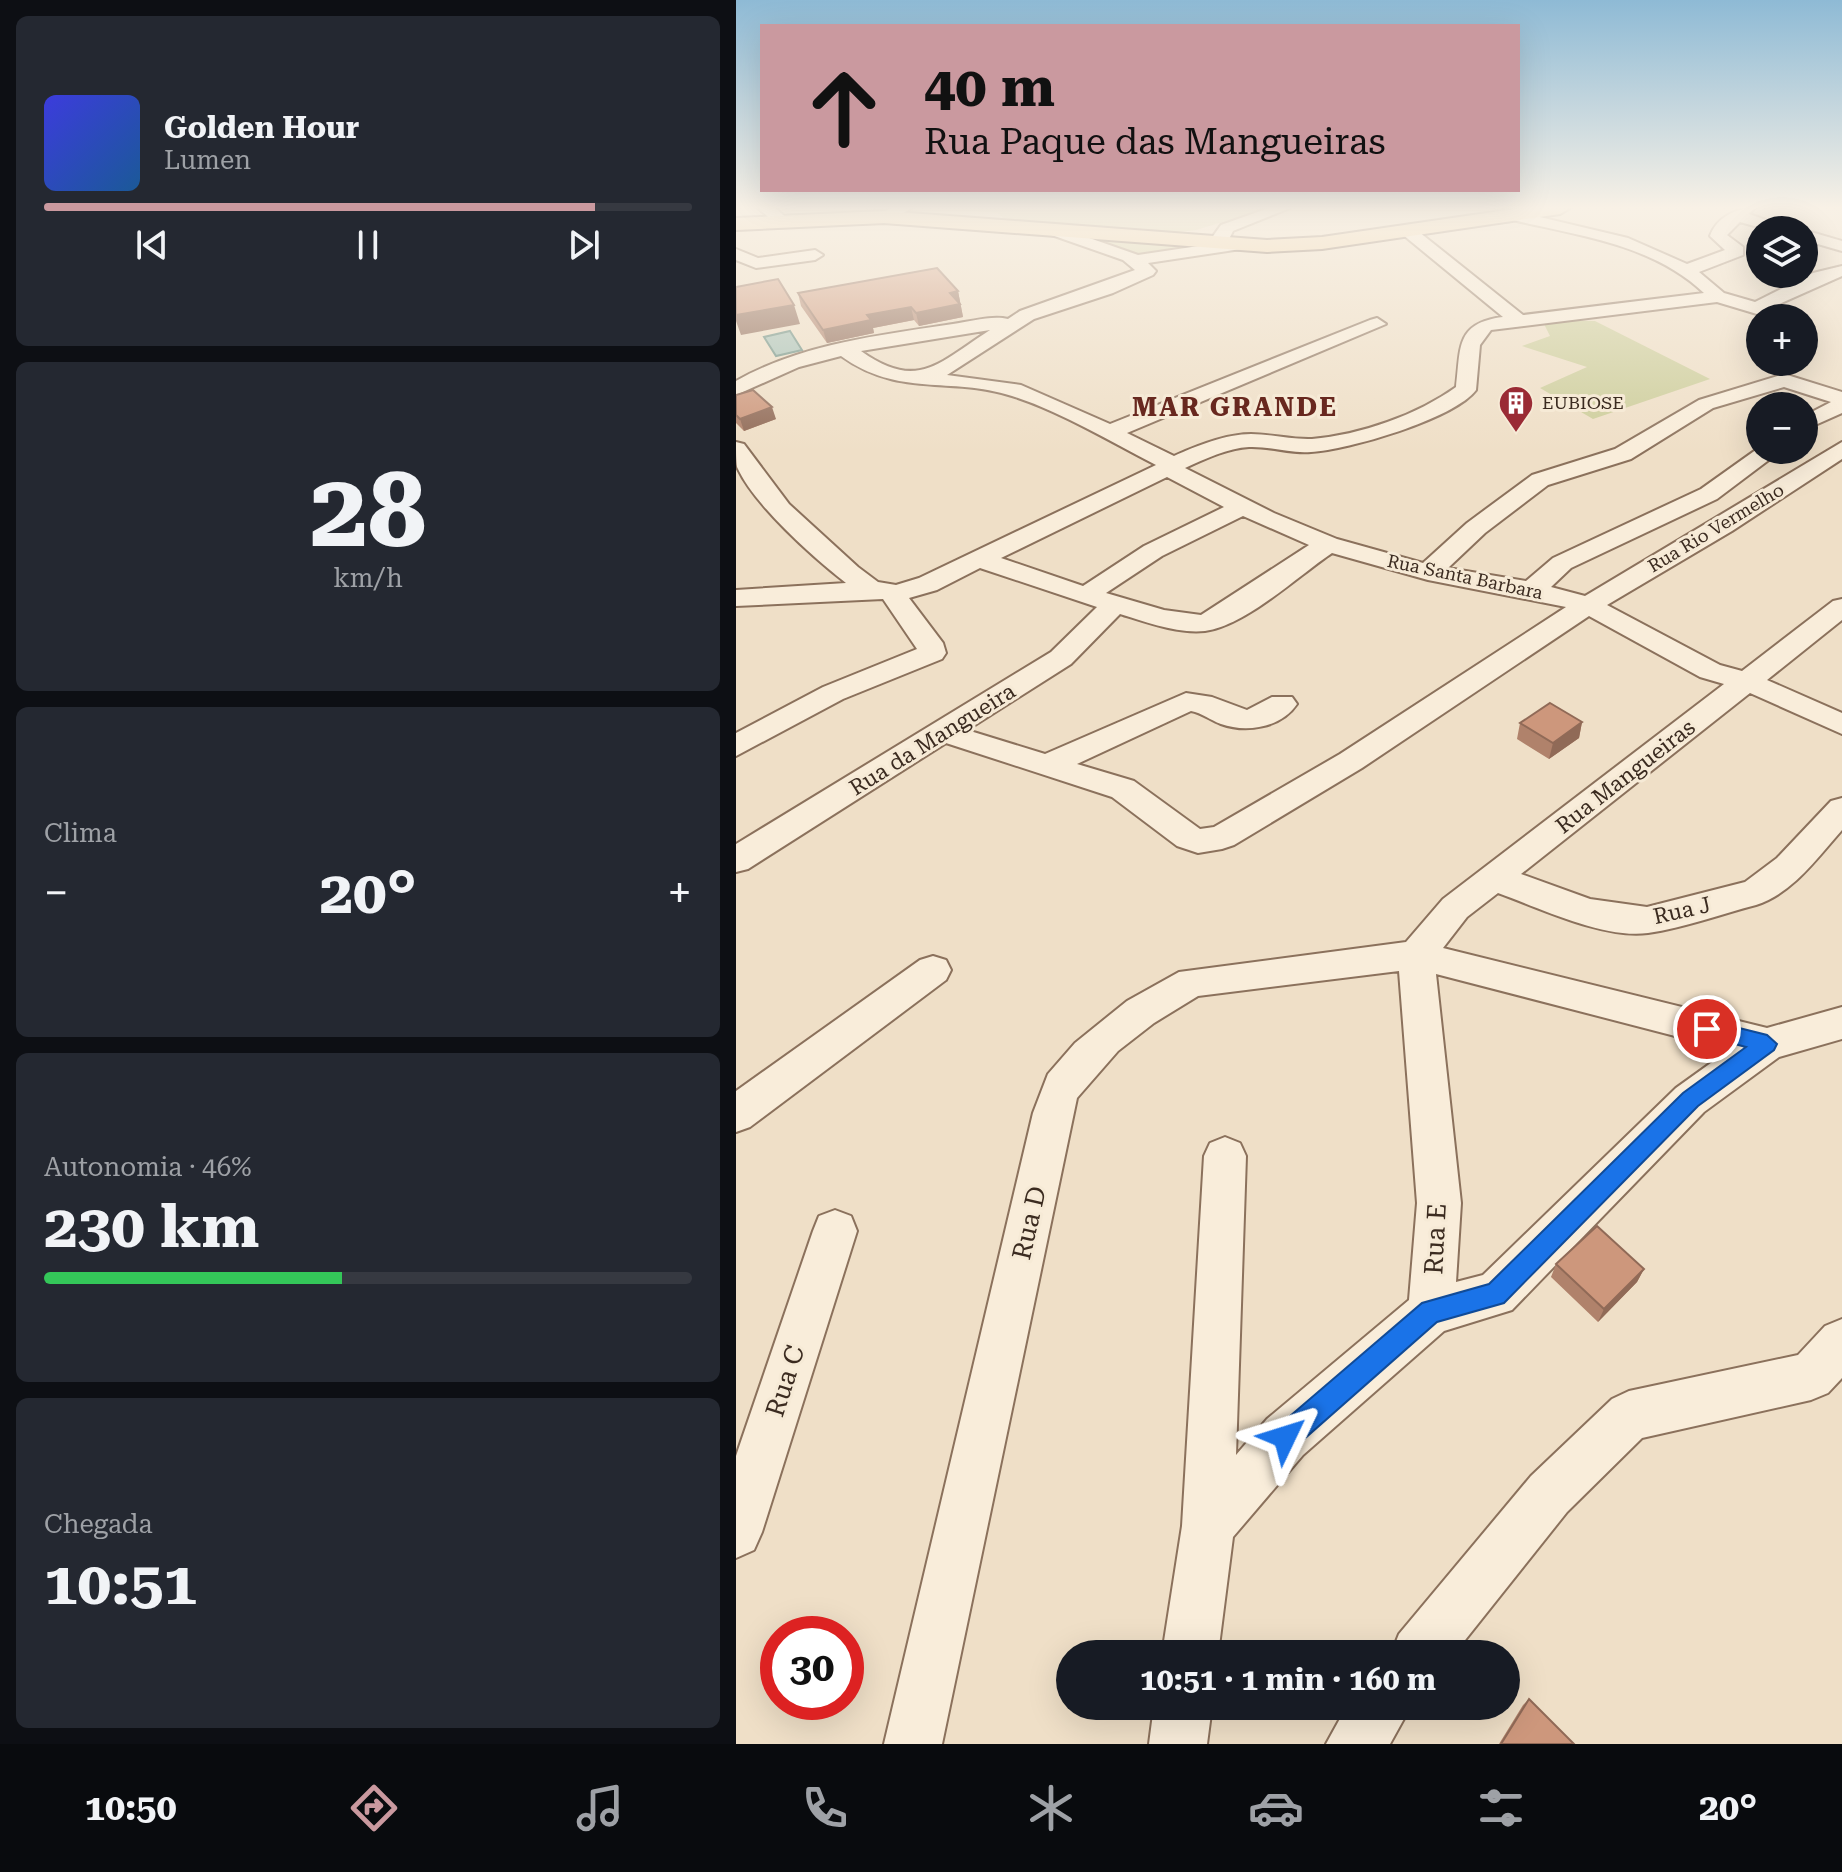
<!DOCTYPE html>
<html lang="pt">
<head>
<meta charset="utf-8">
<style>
  body { margin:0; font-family:"Roboto Serif",serif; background:#242831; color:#f1f3f6; height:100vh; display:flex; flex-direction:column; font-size:30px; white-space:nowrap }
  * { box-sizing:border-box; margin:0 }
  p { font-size:26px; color:#9ea1a6 }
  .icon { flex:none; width:44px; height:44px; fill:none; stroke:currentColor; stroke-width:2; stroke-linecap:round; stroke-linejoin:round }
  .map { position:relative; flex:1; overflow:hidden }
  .side { display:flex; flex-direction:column; gap:16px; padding:16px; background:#0d0f14; width:736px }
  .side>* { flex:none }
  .top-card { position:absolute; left:24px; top:24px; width:760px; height:168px; border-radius:0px; box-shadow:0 8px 32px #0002; background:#ca999f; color:#111; overflow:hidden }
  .buttons { position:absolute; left:1010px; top:216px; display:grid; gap:16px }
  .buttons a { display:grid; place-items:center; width:72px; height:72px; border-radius:50%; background:#171b24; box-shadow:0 8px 32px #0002; font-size:40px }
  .speed { position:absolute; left:24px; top:1616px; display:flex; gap:16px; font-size:40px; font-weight:700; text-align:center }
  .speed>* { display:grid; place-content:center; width:104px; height:104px; border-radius:50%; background:#171b24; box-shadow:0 8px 32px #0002; line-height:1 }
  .speed .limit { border:12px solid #d22; background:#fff; color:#111 }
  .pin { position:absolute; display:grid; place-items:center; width:68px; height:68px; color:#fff; margin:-34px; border:4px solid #fff; border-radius:50%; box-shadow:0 2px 8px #0007 }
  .me { position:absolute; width:88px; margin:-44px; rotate:49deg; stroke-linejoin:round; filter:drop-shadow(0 0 6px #0008) }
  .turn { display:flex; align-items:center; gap:28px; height:168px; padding:0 32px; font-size:36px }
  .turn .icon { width:104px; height:104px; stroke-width:2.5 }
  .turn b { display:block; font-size:56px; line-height:68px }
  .big { font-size:60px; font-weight:700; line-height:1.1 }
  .side .tile { flex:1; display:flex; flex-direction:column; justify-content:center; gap:12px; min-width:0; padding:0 28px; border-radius:12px; background:#242831 }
  .side .dial { align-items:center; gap:0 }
  .dial b { font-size:104px; line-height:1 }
  .song { display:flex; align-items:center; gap:24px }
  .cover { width:96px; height:96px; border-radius:12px; background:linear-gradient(135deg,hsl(240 70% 55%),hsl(210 70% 35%)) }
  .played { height:8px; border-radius:4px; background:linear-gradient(90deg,#ca999f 85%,#363941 85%) }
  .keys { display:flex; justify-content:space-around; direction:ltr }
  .heat { display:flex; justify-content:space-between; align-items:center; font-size:44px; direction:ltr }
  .charge { height:12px; border-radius:6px; background:linear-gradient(90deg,#34c759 46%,#363941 0) }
  .trip { position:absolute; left:320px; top:1640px; width:464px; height:80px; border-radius:40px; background:#171b24; box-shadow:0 8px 32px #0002; font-weight:700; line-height:80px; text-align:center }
  .tabs { display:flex; height:128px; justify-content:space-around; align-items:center; background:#090b0e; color:#9ea1a6 }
  .tabs .icon { width:56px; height:56px }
  .tabs .current { color:#ca999f }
  .tabs b { font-size:36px; color:#f1f3f6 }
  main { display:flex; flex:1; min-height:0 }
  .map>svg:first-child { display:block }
  .green { fill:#cccd9a }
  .water { fill:#a8c2b8; stroke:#6e9186; stroke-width:2 }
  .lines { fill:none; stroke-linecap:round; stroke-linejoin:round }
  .minor-casing { stroke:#8b715c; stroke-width:4 }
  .major-casing { stroke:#593f30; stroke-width:4 }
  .minor { fill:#f9edda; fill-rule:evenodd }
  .major { fill:#f1d19f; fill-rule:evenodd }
  .wall { fill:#b0826b }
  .shaded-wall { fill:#906a57 }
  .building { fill:#cd977c; stroke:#906a57; stroke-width:2 }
  .route { fill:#1a73e8; stroke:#114b97; stroke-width:2 }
  .labels { text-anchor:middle; stroke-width:6; stroke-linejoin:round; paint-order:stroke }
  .far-poi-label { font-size:18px; fill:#3b2b20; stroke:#f6ead6; text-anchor:start }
  .far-street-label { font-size:18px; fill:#3b2b20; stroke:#f6ead6 }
  .street-label { font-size:22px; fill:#3b2b20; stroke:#f6ead6 }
  .far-district-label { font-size:26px; font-weight:bold; letter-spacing:2px; fill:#68281f; stroke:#f6ead6 }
  .near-street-label { font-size:26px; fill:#3b2b20; stroke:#f6ead6 }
</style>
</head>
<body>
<main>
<section class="side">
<div class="tile">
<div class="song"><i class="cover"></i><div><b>Golden Hour</b><p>Lumen</p></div></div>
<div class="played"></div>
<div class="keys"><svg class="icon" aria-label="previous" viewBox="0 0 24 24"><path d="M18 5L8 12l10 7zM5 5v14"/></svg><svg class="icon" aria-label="pause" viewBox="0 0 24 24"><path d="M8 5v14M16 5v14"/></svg><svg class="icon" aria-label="next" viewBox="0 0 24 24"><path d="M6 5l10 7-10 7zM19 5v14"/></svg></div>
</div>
<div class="tile dial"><b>28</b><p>km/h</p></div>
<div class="tile"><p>Clima</p>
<div class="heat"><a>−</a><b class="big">20°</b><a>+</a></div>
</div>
<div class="tile"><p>Autonomia · 46%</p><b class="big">230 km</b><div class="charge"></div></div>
<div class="tile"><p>Chegada</p><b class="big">10:51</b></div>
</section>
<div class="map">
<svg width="1106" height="1744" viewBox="0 0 1106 1744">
  <rect width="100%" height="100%" fill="#efdfc7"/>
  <!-- green -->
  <path class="green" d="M201 208H533L460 230 417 235 268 219 262 213Z
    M343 235 462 245 408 259Z
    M806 320 859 321 974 379 857 419 804 388 851 367 786 346 814 336Z"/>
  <!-- water -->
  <path class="water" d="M54 331 66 350 40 356 28 337Z"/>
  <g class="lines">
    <!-- minor casing -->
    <g class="minor-casing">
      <path id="minor" d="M22 208H39L52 219 38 222Z
        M156 208H176L154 220H142V214Z
        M533 208H554L497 231 492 241H505V249L412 263 420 271 417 275 377 293 298 319 211 375 285 385 374 424 634 320 641 318 650 324 391 433 438 456C460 446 490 434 515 434 535 434 556 440 576 439 624 435 681 415 720 387 725 348 719 323 767 317L666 234V228H678L787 315 968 293C914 242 837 235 768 218L766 215 774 210 892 238 951 264 989 250 974 236C981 217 1000 208 1019 208L1013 214 1059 230H1033L1004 222 991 235 1007 247V255L963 272 988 293 1019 302 1077 273 1106 266V276L1021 314 981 302 755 330 744 345 740 390C718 419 612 450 575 452 555 454 534 446 513 447 492 448 469 459 449 468L538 513 601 539 687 563 731 523 796 475 879 449 963 400 1048 374 1106 392V413L1068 430V416L1095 402 1048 387 977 408 895 459 812 485 749 533 712 568 790 581 817 558 965 489 1024 447 1046 450 981 499 835 568 815 587 849 596 1106 442V459L996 531 871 605 984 665 1006 671 1097 601 1106 599V620L1031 680 1106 713V734L1014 693 785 874 854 899 911 907 1009 882 1041 858 1095 801 1106 798V830C1082 857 1056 894 1020 905 985 914 948 928 912 933 867 939 804 908 762 893L731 917 707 948 1031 1028 1106 1007V1039L1043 1057 968 1112 776 1310 708 1331 567 1455 497 1537 482 1654H426L446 1526 468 1156 474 1143 489 1137 504 1143 510 1156 500 1455 531 1419 673 1300 681 1203 663 971 462 996 418 1023 382 1051 341 1098 206 1744H148L297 1113 312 1074 339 1043 391 1001 443 972 670 942 707 899 988 684 964 677 853 616 626 768 498 845 486 849 462 853 441 846 376 797 210 743 12 869 0 872V844L315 652 361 607 244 568 201 590 173 598 207 643 210 653 206 659 107 699 0 756V733L87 687 181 649 147 599 0 606V590L110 583C77 557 18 505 1 467 0 461 0 450 0 442L8 444 53 504 122 567 142 582 160 585 183 578 420 465C373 441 326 412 276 396 214 376 163 398 105 356L63 367 0 395V381C65 344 144 335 217 324 233 322 256 315 272 319L284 311 399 270 387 260 307 232V226H319L402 255 476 244 475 239 485 225ZM254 330C204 362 182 392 125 351ZM431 477 488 507 408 546 347 586 265 558ZM507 516 573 545 465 615 428 610 370 593 426 556ZM596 553 692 580 830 607 604 754 478 827 464 829 398 781 341 764 455 711C466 713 474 720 485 724 510 733 545 728 561 704L556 697H536L511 710 476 697 450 693 309 754 231 730 335 664 384 614C410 622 442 634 469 631 509 626 562 576 596 553ZM700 974 993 1050 940 1088 747 1275 720 1282 725 1203Z
        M1068 230 1106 241V251L1068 240Z
        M0 249 22 258 79 250 87 255 79 260 20 268 0 260Z
        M197 956 210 960 215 970 210 980 14 1127 0 1132V1091L184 960Z
        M99 1210 115 1216 121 1231 26 1532 18 1550 0 1558V1456L77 1231 83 1216Z
        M1106 1319V1378L1092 1393 1075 1400 906 1438 831 1512 718 1654H655L663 1634 795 1476 876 1399 893 1391 1062 1355 1089 1326Z
        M418 1706H476L471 1744H413Z
        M611 1706H675L654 1744H590Z"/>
    </g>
    <!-- major casing -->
    <g class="major-casing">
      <path id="major" d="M785 208H834L824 214 586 249 531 252 148 223 0 230V218L148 211 531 240 586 237Z"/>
    </g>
    <!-- minor -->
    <use href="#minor" class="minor"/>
    <!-- major -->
    <use href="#major" class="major"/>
  </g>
  <!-- wall -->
  <path class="wall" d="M222 291 227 317 183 326 178 320 137 328 138 333 91 343 65 306 62 293Z
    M0 395 40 419 8 431 0 423Z
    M846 722 843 738 813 759 781 739 784 723Z
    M820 1264 908 1269 901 1282 862 1322 815 1277Z
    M793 1699 838 1744H763L787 1705Z"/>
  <!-- shaded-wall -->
  <path class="shaded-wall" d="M222 291 227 317 183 326 180 313 214 293Z
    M58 305 64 324 5 335 0 321V315Z
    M175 307 178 320 137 328 138 333 91 343 87 330 131 315Z
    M36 407 40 419 8 431 4 419Z
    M846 722 843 738 813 759 817 743Z
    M908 1269 901 1282 862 1322 868 1309Z"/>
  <!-- building -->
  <path class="building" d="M201 268 222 291 214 293 224 304 180 313 175 307 131 315 135 320 87 330 62 293Z
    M42 279 58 305 0 315V287Z
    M17 390 36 407 4 419 0 415V395Z
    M814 703 846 722 817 743 784 723Z
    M861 1226 908 1269 868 1309 820 1264Z
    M793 1699 838 1744H765Z"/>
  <!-- sky -->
  <linearGradient id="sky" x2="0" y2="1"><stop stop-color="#8ebad5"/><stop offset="0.46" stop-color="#f8f1e6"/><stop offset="1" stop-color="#f8f1e6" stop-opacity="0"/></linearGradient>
  <rect width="1106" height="452" fill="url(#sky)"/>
  <!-- route -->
  <path class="route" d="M971 1020 1031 1035 1041 1044 1038 1050 962 1106 768 1303 701 1322 559 1447 549 1450 540 1447 536 1437 540 1428 686 1303 753 1284 947 1093 1010 1047 964 1035 961 1029 964 1023Z"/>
  <!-- icons -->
  <defs>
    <g id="building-pin" transform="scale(1.8)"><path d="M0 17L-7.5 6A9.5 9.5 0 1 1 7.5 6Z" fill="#9a2b35" stroke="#f6ead6"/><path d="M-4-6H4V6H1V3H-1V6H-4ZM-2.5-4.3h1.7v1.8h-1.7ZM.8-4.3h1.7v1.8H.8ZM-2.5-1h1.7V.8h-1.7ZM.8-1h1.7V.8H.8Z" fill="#fff"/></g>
  </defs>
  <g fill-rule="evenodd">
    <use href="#building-pin" x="780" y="403"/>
  </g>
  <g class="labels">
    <!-- far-poi labels -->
    <g class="far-poi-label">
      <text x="806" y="409">EUBIOSE</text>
    </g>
    <!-- far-street labels -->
    <g class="far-street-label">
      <text transform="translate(980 528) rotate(-31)" y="6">Rua Rio Vermelho</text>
      <text transform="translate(729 577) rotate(12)" y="6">Rua Santa Barbara</text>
    </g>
    <!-- street labels -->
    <g class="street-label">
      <text transform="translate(196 739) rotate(-32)" y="8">Rua da Mangueira</text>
      <text transform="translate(889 776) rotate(-38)" y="8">Rua Mangueiras</text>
      <text transform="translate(946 910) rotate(-13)" y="8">Rua J</text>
    </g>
    <!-- far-district labels -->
    <g class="far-district-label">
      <text x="499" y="416">MAR GRANDE</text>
    </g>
    <!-- near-street labels -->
    <g class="near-street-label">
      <text transform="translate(293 1223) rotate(-77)" y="9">Rua D</text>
      <text transform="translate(699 1239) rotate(-87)" y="9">Rua E</text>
      <text transform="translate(49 1381) rotate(-72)" y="9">Rua C</text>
    </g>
  </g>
</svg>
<div class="buttons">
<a><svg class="icon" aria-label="layers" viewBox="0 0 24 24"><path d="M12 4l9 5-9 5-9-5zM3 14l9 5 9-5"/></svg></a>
<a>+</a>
<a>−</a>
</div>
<div class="speed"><div class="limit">30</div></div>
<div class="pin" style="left:971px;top:1029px;background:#d93025"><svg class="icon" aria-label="arrive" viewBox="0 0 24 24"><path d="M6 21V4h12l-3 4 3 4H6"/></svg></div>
<svg class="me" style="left:549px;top:1437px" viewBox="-20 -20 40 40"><path d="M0-17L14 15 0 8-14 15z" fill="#1a73e8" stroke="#fff" stroke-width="4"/></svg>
<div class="trip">10:51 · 1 min · 160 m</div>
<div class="top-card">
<div class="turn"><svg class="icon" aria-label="ahead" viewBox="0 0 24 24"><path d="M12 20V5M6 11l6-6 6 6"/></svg><div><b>40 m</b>Rua Paque das Mangueiras</div></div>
</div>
</div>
</main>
<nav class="tabs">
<b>10:50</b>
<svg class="icon current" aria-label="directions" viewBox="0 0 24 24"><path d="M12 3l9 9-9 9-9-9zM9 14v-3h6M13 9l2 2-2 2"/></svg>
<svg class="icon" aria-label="music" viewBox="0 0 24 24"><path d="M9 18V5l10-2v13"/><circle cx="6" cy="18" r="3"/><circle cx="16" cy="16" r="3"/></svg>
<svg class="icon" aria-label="phone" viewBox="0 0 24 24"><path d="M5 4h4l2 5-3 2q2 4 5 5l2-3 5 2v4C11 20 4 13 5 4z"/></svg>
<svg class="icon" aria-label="climate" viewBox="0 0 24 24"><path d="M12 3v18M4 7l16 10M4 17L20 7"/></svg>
<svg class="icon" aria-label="car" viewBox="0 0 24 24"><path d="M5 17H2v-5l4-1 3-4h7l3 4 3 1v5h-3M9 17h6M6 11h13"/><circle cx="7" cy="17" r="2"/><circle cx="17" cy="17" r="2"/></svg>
<svg class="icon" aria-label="filters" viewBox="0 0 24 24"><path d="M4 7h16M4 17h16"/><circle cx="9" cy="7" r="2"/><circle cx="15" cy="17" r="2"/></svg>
<b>20°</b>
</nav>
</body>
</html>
